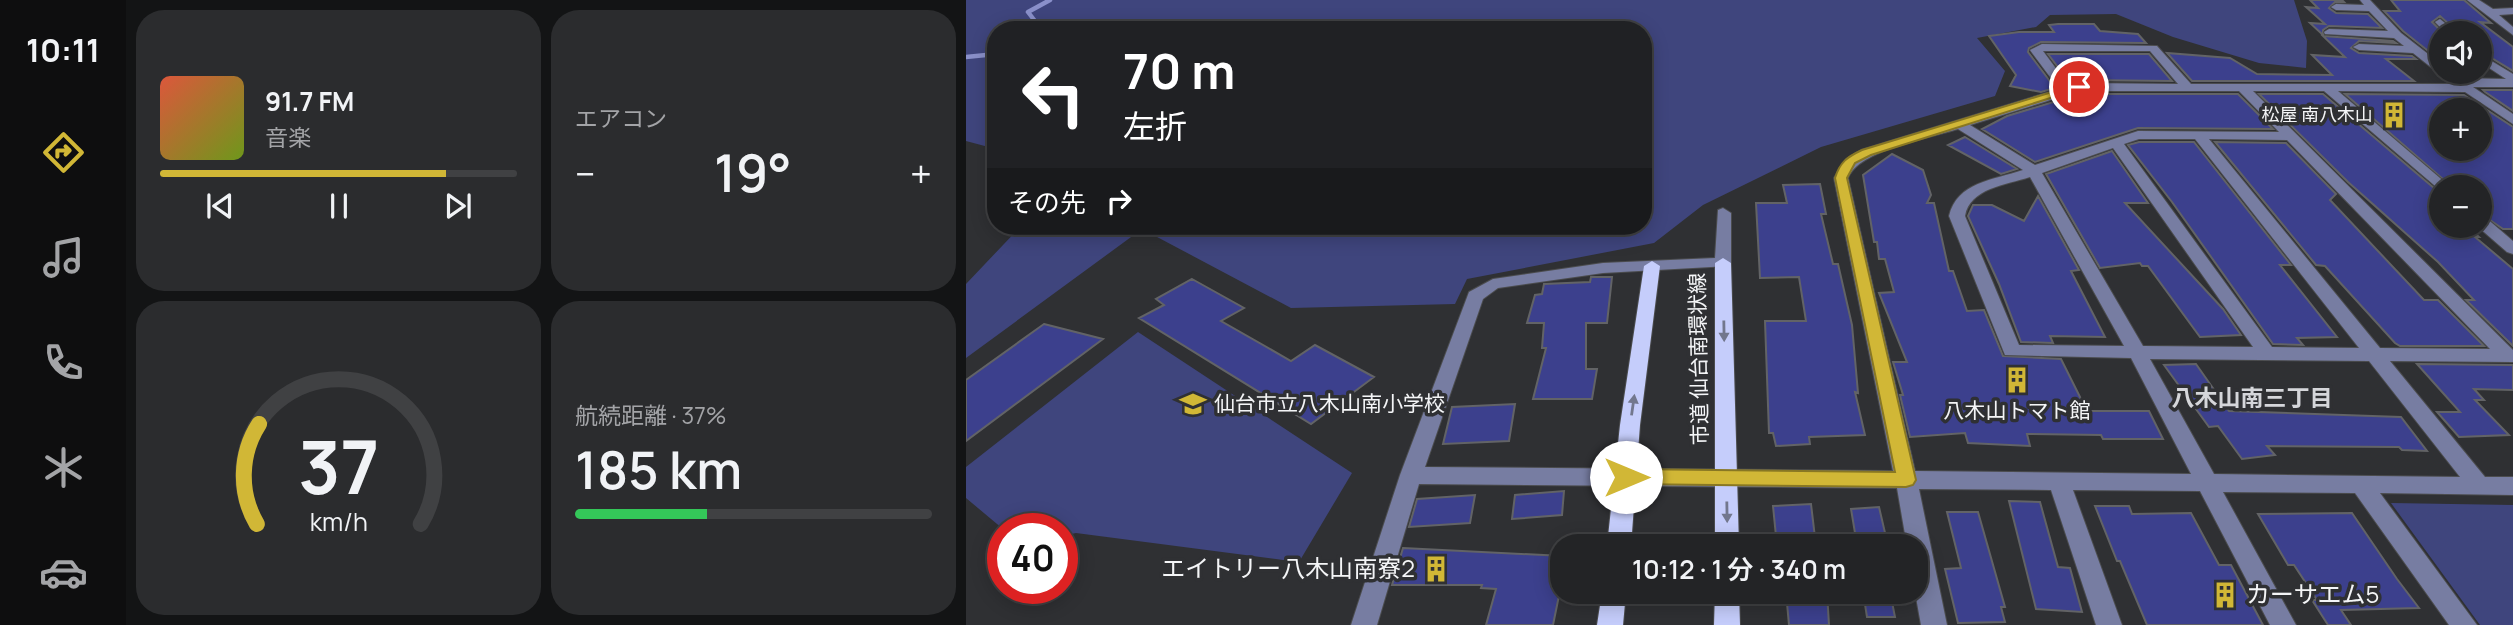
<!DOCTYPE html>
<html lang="ja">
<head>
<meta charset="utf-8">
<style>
  body { margin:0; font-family:Manrope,"Noto Sans JP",sans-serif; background:#2b2c2e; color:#f1f3f6; height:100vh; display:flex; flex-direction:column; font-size:26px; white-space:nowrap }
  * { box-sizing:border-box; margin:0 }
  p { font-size:23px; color:#a3a4a7 }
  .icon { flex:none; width:38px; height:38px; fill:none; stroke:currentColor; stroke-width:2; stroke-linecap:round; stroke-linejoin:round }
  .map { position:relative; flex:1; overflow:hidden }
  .details { display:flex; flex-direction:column; gap:10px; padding:10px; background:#131415; width:840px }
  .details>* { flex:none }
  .guide { position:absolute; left:21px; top:21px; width:665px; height:214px; border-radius:28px; box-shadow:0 4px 18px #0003,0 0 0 2px #404143; background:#202124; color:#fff; overflow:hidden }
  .controls { position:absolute; left:1463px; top:21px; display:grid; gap:14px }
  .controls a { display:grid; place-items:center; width:63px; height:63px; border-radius:50%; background:#232426; box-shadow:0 4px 18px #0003,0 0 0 2px #404143; font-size:35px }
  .speed { position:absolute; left:21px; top:513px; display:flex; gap:14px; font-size:35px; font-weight:700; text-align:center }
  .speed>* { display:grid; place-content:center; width:91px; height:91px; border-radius:50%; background:#232426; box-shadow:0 4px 18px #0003,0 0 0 2px #404143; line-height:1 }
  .speed .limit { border:10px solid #d22; background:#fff; color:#111 }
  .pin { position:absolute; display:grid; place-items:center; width:60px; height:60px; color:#fff; margin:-30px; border:4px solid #fff; border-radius:50%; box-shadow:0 2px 7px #0007 }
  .me { position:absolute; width:77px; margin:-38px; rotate:90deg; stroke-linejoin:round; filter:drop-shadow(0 0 5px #0008) }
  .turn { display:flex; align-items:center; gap:24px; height:147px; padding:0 21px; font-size:32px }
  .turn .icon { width:91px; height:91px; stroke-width:2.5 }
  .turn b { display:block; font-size:49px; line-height:60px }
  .then { display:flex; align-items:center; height:66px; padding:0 21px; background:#0003; gap:14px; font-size:26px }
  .big { font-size:52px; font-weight:600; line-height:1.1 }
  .details .tile { flex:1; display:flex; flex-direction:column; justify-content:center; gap:10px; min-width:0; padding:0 24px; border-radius:28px; background:#2b2c2e }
  .details .dial { align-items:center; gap:0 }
  .dial svg { height:182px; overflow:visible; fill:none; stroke:#404143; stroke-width:7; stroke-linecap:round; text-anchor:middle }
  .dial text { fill:#f1f3f6; stroke:none }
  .song { display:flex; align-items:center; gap:21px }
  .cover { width:84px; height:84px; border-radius:10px; background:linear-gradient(135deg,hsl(10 70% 55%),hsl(80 70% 35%)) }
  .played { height:7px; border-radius:4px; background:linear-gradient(90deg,#d1b736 80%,#404143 80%) }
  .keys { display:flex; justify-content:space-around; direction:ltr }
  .heat { display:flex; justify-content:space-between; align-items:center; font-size:38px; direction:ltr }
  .charge { height:10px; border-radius:5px; background:linear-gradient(90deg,#34c759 37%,#404143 0) }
  .details .tiles { flex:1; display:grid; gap:10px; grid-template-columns:repeat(2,1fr) }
  .trip { position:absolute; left:584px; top:534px; width:378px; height:70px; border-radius:28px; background:#232426; box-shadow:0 4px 18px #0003,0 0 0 2px #404143; font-weight:600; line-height:70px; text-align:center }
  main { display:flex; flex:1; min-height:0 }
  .tab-bar { display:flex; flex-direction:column; width:126px; justify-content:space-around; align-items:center; background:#0e0e0f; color:#a3a4a7 }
  .tab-bar .icon { width:49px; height:49px }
  .tab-bar .active { color:#d1b736 }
  .tab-bar b { font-size:32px; color:#f1f3f6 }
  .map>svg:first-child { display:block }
  .green { fill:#3f457d }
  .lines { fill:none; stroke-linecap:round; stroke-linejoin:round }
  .stream { stroke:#8a90ca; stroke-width:4.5 }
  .building { fill:#3c408d; stroke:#626366; stroke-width:2; fill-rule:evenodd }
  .minor-casing { stroke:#4b4c4e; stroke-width:2 }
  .major-casing { stroke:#4b4c4e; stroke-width:2 }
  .minor { fill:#777da2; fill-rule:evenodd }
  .major { fill:#c5cdfb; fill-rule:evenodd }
  .oneway { fill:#72778d }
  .route { fill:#d1b736; stroke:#887723; stroke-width:2 }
  .labels { text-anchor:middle; stroke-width:7; stroke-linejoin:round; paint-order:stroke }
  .far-poi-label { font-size:18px; fill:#f4f5f7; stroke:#2f3033; text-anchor:end }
  .street-label { font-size:21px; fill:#f4f5f7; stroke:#2f3033 }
  .poi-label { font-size:21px; fill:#f4f5f7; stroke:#2f3033; text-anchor:start }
  .neighbourhood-label { font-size:23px; font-weight:bold; fill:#d5d6da; stroke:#2f3033 }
  .near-poi-label { font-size:24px; fill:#f4f5f7; stroke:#2f3033; text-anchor:end }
</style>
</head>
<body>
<main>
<nav class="tab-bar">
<b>10:11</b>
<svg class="icon active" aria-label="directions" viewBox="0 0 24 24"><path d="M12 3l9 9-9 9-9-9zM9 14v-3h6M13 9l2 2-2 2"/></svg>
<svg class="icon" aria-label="music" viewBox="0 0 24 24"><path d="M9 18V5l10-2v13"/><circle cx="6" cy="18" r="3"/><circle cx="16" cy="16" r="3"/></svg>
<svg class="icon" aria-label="phone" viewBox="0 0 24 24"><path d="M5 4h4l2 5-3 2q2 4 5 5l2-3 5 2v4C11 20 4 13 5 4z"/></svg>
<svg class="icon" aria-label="climate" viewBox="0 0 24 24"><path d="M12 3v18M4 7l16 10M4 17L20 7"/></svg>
<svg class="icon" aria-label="car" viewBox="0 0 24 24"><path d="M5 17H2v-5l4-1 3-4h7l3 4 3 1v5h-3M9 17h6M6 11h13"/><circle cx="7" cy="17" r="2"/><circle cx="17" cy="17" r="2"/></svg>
</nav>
<section class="details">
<div class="tiles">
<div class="tile">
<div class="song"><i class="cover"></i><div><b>91.7 FM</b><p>音楽</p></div></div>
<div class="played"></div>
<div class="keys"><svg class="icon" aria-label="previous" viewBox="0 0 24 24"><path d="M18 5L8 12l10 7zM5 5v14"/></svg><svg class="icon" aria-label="pause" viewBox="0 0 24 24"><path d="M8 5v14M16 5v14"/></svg><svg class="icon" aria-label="next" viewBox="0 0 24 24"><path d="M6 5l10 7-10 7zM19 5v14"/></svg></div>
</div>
<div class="tile"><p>エアコン</p>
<div class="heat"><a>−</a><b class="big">19°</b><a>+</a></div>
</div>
<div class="tile dial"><svg viewBox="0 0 100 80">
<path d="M14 69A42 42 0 1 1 86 69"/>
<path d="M14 69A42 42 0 0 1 15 25" stroke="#d1b736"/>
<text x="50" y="56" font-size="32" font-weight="700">37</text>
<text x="50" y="72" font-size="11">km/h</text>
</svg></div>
<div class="tile"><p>航続距離 · 37%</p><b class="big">185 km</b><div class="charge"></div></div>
</div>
</section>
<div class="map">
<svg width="1547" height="625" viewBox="0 0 1547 625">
  <rect width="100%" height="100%" fill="#2f3033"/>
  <!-- green -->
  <path class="green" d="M0 0H1328L1341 41 1340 68 1293 63 1207 37 1150 14 1084 15 1070 27 1011 38 1039 71 1029 96 855 147 737 205 688 243 501 279 489 304 325 308 176 229 0 358V284L55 226H677V30H30V149L0 141Z
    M172 332 386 473 333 562 110 533 96 536V528L37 529 0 498V467Z
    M1425 503 1547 505V625H1514Z"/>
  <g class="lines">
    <!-- stream -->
    <path class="stream" d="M66 30 72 25 62 12 84 0
      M0 57 30 54"/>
  </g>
  <!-- building -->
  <path class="building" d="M1344 0H1376L1378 2H1369L1363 8 1370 13 1402 14 1416 28 1363 26 1357 30V35L1344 23 1359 24 1340 7 1352 8Z
    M1425 0H1498L1525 23 1514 22 1547 47V71L1514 51V33H1493L1474 16 1466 22 1477 33 1475 60 1471 58 1437 31 1418 11H1434Z
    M1092 24H1128L1134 31 1172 34 1180 43 1075 42 1063 48 1062 52 1089 88 1075 92 1044 86 1050 75 1023 36 1053 32H1088L1083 25Z
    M1357 36 1427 41 1430 43 1393 41 1385 48 1393 53 1446 56 1450 59H1420L1448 81H1226L1201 53 1264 58 1291 74 1366 75 1346 55 1379 57Z
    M1082 54H1183L1206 81 1113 80 1104 83Z
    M1517 90H1547V111L1519 92Z
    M1114 94H1272L1307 129 1172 128 1069 162 1016 129 1041 116Z
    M1293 94H1357L1475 194V226H1509L1510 229H1504L1513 237H1509L1547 269V346L1500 300H1508L1472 262 1382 182Z
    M1379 94 1498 95 1547 127V229H1537L1514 213V187H1486ZM1475 110H1514V149H1475Z
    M999 137 1051 169 1035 174 982 145Z
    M1173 142H1228L1325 265H1314L1371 337 1331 338 1337 345 1307 344 1206 202 1162 145Z
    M1249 142 1320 143 1370 194 1364 200 1458 300H1472L1518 346H1434L1429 343 1359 266 1350 265Z
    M1146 151 1182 203H1159L1257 309 1275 335 1234 337 1182 266H1176L1174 263 1134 268 1080 174Z
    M926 154 957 170 965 195 961 203H968L983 271H987L1001 311 1018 310 1037 356 1095 359 1121 411H1183L1197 439H1137L1135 435 1061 434 1064 446 1002 443 999 433 944 437 934 395H937L927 362H941L913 293 928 292 919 259H913L911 242H908L897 175Z
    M854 184 860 214H855L867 264H872L886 325 892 393 889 392 899 435 843 437 844 444 810 446 807 433H803L799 321H840L833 277 794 278 790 203H821L817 185Z
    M1072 196 1113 270 1105 271 1139 337 1084 336 1087 343 1055 342 1033 284 1002 216 1007 205H1026L1058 221Z
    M625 277H646L641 323H620V369H631L626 399H567L580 348H576L578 323H561L569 295 576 294 578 284 624 282Z
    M226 279 278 308 255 321 325 361 349 345 408 377 345 424 173 318 198 305 190 299Z
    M78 324 137 339 0 441V380Z
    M1230 364 1263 411 1435 417 1461 451 1436 450 1433 447 1301 446 1309 455 1276 459 1252 426 1243 427 1198 365Z
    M1451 364 1547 365V390L1508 389 1518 400H1509L1543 435 1493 437 1471 412H1494Z
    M549 404 543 441 477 444 486 407Z
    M598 491 596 515 546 519 549 495Z
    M509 495 504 523 443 527 451 499Z
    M1043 501 1074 502 1092 567 1104 568 1116 612 1070 609Z
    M845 504 850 546H811L807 506Z
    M1129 506H1163L1166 514 1225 513 1253 565H1265L1297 625H1181L1154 561H1151Z
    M913 507 920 537 890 539 885 509Z
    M981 512H1012L1039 607H1035L1039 622 992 623 979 569 995 568Z
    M1386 513 1431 579 1453 608 1375 610 1385 625H1362L1346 600H1351L1328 565H1322L1292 514Z
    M437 548 597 556V576L587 625H520L530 589 515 588 516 585H426Z
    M820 592H861L863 625H823Z
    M897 592H924L929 617H901Z"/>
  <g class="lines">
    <!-- minor casing -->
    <g class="minor-casing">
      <path id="minor" d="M1394 0H1404L1435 33 1475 64V72H1479H1471L1447 53 1393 50 1387 47 1393 44 1438 46 1428 38 1359 34 1358 32 1363 29 1422 31 1403 11 1370 10 1365 7 1370 4 1398 5Z
        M1501 0H1513L1527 9 1547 8V14L1533 15 1547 27V35Z
        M1474 19 1491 33H1480L1469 22Z
        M1076 44 1191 46 1225 84H1489V79L1493 78 1540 79 1514 62V54L1547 74V87H1507L1547 114V124L1499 92 1372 91 1481 184 1483 187H1475V191L1358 91H1287L1547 350V362L1424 361 1519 477H1547V495L1414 493 1511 625H1483L1389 493 1257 492 1330 625H1304L1234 491 1107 490 1156 625H1130L1085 490 953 489 981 625H955L949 592 950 546H941L931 488 453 484 411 625H385L434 475 503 292 527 279 637 263 749 258 752 210 757 208 765 213V263L763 266 637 273 532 288 517 299 459 467 927 471 868 178 880 159 895 150 1093 89 1064 50ZM1077 51H1184L1212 84 1113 83 1103 86ZM1114 91H1273L1313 132 1172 131 1069 165 1004 125ZM992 129 1057 170C1027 180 991 182 983 216L1039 355 1165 358 1225 474 949 471 882 178C893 150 964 138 992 129ZM1173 139H1229L1393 348 1306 347 1158 144ZM1243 139 1321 140 1524 349 1414 348ZM1147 148 1287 347 1177 346 1076 173ZM1064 177 1158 346 1053 345 999 216C1004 188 1040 185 1064 177ZM1184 359 1403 361 1494 477 1248 474Z
        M1514 215 1519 217 1547 241V254L1541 252 1511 226H1514Z"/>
    </g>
    <!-- major casing -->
    <g class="major-casing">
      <path id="major" d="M757 258 765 263 773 546H749V263Z
        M686 261 694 266 674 425 665 546H641L654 425 678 266Z
        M636 592H660L657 625H631Z
        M749 592H773L774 625H748Z"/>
    </g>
    <!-- minor -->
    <use href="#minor" class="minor"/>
    <!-- major -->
    <use href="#major" class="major"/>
  </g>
  <!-- one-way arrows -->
  <defs><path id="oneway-solid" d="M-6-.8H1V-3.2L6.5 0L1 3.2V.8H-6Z" transform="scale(1.75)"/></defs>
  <g class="oneway">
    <use href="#oneway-solid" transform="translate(758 331) rotate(89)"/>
    <use href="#oneway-solid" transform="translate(667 405) rotate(-82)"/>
    <use href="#oneway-solid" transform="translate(761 512) rotate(89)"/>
  </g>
  <!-- route -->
  <path class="route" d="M1109 85 1119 87 905 155 889 163 881 178 950 480 947 485 940 487 660 484 653 482 650 477 653 471 660 469 929 472 869 178C874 162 881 157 896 150Z"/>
  <!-- icons -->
  <defs>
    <g id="building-bare" transform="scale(2.1)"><path d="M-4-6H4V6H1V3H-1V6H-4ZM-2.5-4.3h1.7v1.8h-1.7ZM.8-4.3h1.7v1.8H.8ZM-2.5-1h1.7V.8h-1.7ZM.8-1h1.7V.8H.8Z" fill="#d1b736" stroke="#2f3033" stroke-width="2.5" paint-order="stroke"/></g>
    <g id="school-bare" transform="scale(2.1)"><path d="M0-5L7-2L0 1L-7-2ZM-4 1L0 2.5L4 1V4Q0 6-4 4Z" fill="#d1b736" stroke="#2f3033" stroke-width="2.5" paint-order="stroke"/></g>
  </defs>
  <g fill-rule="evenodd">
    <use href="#building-bare" x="1428" y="115"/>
    <use href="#building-bare" x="1051" y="380"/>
    <use href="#school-bare" x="227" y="404"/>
    <use href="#building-bare" x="470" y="569"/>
    <use href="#building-bare" x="1259" y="595"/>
  </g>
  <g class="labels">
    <!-- far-poi labels -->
    <g class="far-poi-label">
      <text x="1407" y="121">松屋 南八木山</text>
    </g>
    <!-- street labels -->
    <g class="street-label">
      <text transform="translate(733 359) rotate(-91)" y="7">市道 仙台南環状線</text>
    </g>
    <!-- poi labels -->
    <g class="poi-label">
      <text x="248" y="411">仙台市立八木山南小学校</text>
      <text x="1051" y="418" text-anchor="middle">八木山トマト館</text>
    </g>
    <!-- neighbourhood labels -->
    <g class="neighbourhood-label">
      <text x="1286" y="406">八木山南三丁目</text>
    </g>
    <!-- near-poi labels -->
    <g class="near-poi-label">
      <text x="449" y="577">エイトリー八木山南寮2</text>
      <text x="1280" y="603" text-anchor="start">カーサエム5</text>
    </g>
  </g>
</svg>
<div class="controls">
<a><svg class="icon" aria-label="sound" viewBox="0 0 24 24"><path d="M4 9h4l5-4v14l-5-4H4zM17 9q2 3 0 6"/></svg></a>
<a>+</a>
<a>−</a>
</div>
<div class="speed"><div class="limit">40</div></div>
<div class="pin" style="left:1113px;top:87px;background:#d93025"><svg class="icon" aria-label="arrive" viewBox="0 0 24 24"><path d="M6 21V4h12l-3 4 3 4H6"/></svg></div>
<svg class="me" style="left:660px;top:477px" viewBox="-20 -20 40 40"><circle r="19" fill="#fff"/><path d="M0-13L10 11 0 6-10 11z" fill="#d1b736"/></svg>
<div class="trip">10:12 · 1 分 · 340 m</div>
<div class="guide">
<div class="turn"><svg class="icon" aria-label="left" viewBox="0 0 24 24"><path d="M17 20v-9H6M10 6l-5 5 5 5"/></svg><div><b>70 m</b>左折</div></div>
<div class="then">その先<svg class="icon" aria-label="right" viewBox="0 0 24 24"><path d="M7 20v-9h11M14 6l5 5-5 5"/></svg></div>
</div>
</div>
</main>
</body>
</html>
